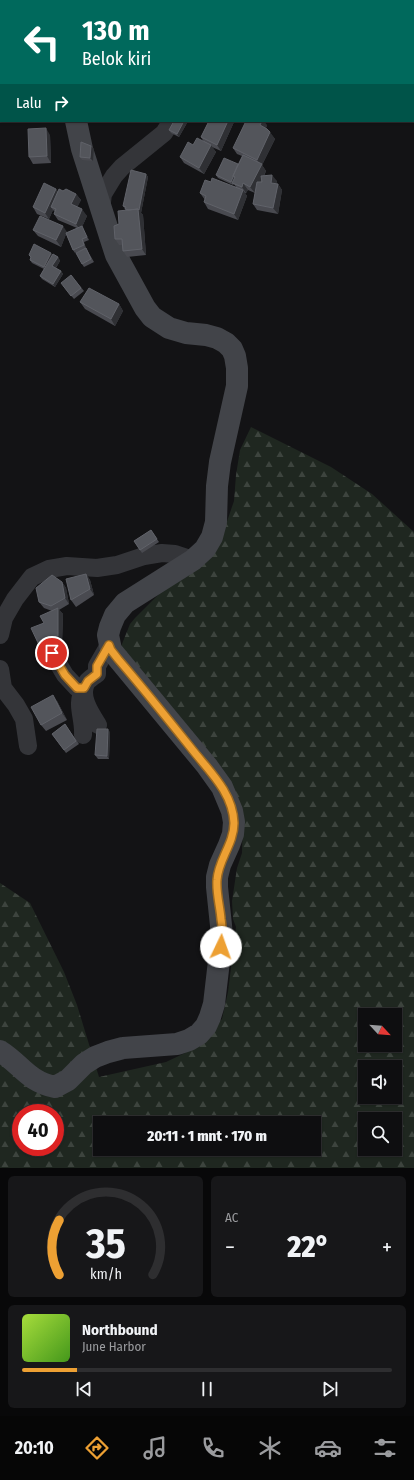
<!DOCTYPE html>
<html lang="id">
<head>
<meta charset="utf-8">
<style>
  body { margin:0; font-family:"Fira Sans Condensed",sans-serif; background:#171719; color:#f1f3f6; height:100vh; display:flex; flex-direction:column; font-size:15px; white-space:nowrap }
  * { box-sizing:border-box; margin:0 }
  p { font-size:13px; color:#9b9c9f }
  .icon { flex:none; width:22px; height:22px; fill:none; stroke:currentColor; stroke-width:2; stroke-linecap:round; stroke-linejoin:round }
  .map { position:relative; height:1168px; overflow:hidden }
  .sheet { display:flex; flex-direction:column; gap:8px; padding:8px; background:#080809; flex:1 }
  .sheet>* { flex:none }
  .top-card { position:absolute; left:0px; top:0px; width:414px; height:122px; box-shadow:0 1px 3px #0004,0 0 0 1px #2e2e30; background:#00695c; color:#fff; overflow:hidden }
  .needle { width:26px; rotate:116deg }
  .tools { position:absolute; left:358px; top:1008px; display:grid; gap:8px }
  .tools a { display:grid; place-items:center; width:44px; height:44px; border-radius:0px; background:#0e0e10; box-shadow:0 1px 3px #0004,0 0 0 1px #2e2e30; font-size:20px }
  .speed { position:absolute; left:12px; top:1104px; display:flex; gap:8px; font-size:20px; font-weight:700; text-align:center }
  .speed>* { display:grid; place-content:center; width:52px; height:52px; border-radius:50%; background:#0e0e10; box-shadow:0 1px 3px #0004,0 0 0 1px #2e2e30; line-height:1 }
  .speed .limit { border:6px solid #d22; background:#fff; color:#111 }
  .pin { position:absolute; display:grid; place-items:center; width:34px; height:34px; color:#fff; margin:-17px; border:2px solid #fff; border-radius:50%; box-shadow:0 1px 4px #0007 }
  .me { position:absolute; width:44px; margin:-22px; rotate:3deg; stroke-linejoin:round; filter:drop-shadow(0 0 3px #0008) }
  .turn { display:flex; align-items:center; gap:14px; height:84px; padding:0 16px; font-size:18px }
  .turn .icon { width:52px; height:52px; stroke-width:2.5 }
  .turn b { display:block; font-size:28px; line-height:34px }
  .then { display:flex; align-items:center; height:38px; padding:0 16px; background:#0003; gap:8px; font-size:15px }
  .big { font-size:30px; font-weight:800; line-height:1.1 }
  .sheet .card { flex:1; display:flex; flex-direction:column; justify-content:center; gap:6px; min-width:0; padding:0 14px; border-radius:6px; background:#171719 }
  .sheet .dial { align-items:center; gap:0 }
  .dial svg { height:104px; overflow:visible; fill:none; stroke:#2e2e30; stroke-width:7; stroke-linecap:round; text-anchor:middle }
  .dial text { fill:#f1f3f6; stroke:none }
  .song { display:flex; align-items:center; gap:12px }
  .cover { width:48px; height:48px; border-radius:6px; background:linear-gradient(135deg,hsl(80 70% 55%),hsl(100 70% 35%)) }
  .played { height:4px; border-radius:2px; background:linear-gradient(90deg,#eda033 15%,#2e2e30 15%) }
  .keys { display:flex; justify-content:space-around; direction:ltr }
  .heat { display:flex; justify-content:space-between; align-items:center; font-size:22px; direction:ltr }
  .sheet .tiles { flex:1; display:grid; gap:8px; grid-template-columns:1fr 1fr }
  .card:last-child { grid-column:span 2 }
  .trip { position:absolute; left:93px; top:1116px; width:228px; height:40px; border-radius:0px; background:#0e0e10; box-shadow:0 1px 3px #0004,0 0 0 1px #2e2e30; font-weight:800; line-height:40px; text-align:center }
  .dock { display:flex; height:64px; justify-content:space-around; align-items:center; background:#060606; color:#9b9c9f }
  .dock .icon { width:28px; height:28px }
  .dock .on { color:#eda033 }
  .dock b { font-size:18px; color:#f1f3f6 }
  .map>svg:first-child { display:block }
  .forest { fill:url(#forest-firs); fill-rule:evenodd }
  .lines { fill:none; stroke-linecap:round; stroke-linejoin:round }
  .street { stroke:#343539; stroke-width:18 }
  .secondary { stroke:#424449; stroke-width:22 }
  .wall { fill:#494a50 }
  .shaded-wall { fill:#2f3034 }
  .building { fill:#53555b; stroke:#606269 }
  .route-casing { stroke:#9a6821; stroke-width:10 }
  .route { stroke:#eda033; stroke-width:7 }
</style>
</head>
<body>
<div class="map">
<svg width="414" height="1168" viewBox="0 0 414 1168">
  <defs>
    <pattern id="forest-firs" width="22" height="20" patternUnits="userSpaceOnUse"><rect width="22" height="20" fill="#1f2720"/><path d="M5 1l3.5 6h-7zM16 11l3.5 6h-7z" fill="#3d443e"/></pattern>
  </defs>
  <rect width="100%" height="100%" fill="#131315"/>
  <!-- forest -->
  <path class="forest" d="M251 427 331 467 372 494 414 532V1168H0V883L30 903 64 972 77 1005 99 1077 166 1062 185 1053 222 1019 228 992 236 927 233 919 232 901 237 868 242 853 243 815 120 649 130 624 135 618 161 592 221 539 234 501 236 475 240 450ZM365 1015H395V1045H365ZM365 1067H395V1097H365ZM21 1113H55V1147H21ZM365 1119H395V1149H365ZM100 1123H314V1149H100Z"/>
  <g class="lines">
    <!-- street -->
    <path class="street" d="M101 210 103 194 114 176 122 167 164 133 169 125
      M0 635 4 618 15 599 32 577 49 569 67 566 97 568 117 565 144 556 162 553 175 554 193 560
      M52 653 65 675 77 688H84C75 706 84 716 83 735
      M0 669 3 688 16 705 24 719 28 746
      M98 725C91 714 78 695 87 682 89 679 94 676 97 674V666L109 645"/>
    <!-- secondary -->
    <path class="secondary" d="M64 0 65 1
      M0 1051C21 1064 27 1081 55 1087L68 1080 84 1064 95 1057 108 1052 123 1048 177 1044 189 1040 199 1034 206 1026 210 1017 214 1004 222 935 217 887V877L220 865 229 845 233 834 234 822 232 811 222 787 207 766 111 650 108 635 110 627 115 615 125 603 193 560 205 549 212 537 216 522 217 486 220 462 237 386V368L235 356 232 349 226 343 217 338 206 335 186 333 169 328 152 317 145 308 116 255 82 149 76 121"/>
  </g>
  <!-- wall -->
  <path class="wall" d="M209 121H233L234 122 221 151 212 147 216 152 204 174 184 163 180 157 204 142 201 137Z
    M187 123 179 137 171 133 169 130Z
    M267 125 266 128 275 139 262 165 266 171 264 176 277 181 276 184H278L282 190 278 214 257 210 253 204 255 193 248 190 246 193H245L247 196 238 220 208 209 204 202 205 200 200 193 211 182 236 187 234 184 233 185 218 178 216 175 238 164 242 156 237 154 233 148Z
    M50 135 51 163 33 164 29 157Z
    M94 149 93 161 82 160 80 157Z
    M146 174 148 177 141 213 143 215 146 255 127 257 123 251 122 245H119L115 239 119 224 126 210 123 206Z
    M56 189 58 192 63 191 76 194 81 200 77 207 87 216 82 227 89 240 84 242 86 248 94 262 84 267 82 264 85 249 75 253 73 250 66 234 61 247 38 236 33 230 67 232V233L77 228 58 220 54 214 55 212 53 210 49 219 37 214 33 207Z
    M52 254 58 257 60 261 56 268 61 271 63 274 55 287 42 279 40 276 44 269 32 263 30 260 31 258 29 255Z
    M71 275 84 291 74 299 63 286Z
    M80 302 119 304 123 311 115 326 85 309Z
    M151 530 159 542 142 553 134 541Z
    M86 574 90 580 94 595 76 607 71 600Z
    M62 582 66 588 69 604 59 610 63 614 62 643 44 651 39 645 44 623 52 611 44 608 39 602Z
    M57 701 67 720 46 731 41 725Z
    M65 724 79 744 66 753 52 734Z
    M110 732 109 759H98L95 755Z"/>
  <!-- shaded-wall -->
  <path class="shaded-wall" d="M184 121H186L187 123 179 137 177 134Z
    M228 121H233L234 122 221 151 217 145Z
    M262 121H264L267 125 264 132 260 125Z
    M46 128 50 135 51 163 47 156Z
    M270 132 275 139 262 165 266 171 255 193 250 187 261 165 257 160Z
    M211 145 216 152 204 174 199 168Z
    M91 146 94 149 93 161 90 158Z
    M146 174 148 177 141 213 143 215 146 255 142 249 138 211Z
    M272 175 277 181 275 189 271 183Z
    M233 177 236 180 232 183 234 184 233 185 231 182Z
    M243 183 248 190 246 193 242 187Z
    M278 184 282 190 278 214 273 208Z
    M56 189 60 195 51 207 53 210 49 219 45 213Z
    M243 190 247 196 238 220 234 214Z
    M76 194 81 200 76 210 71 204Z
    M82 209 87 216 82 227 89 240 87 237 80 230 76 224Z
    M63 226 67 232 61 247 56 240Z
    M51 253 53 256 46 271 44 267Z
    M58 257 60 261 55 269 52 266Z
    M61 271 63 274 55 287 53 284Z
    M119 304 123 311 115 326 111 319Z
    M86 574 90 580 94 595 90 589Z
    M62 582 66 588 69 604 65 598Z
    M58 608 63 614 62 643 58 636Z
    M53 695 57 701 67 720 62 713Z
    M108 729 110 732 109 759 107 756Z"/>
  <!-- building -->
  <path class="building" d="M174 121H184L177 134 169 130Z
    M209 121H228L217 145 201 137Z
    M246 121H262L260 125 267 129 270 132 257 160 233 148Z
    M46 128 47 156 29 157 28 129Z
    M197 138 211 145 199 168 180 157 188 142 193 145Z
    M81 142 91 146 90 158 80 157Z
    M243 155 262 164 250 187 243 183 242 187 232 183 235 177 233 176Z
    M224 158 238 164 233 176V177L231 182 216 175Z
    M131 170 146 174 139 210 138 209 129 210 125 209 126 207 123 206Z
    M272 175 271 183 278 184 273 208 253 204 257 182H262L261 176Z
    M212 178 243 190 234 214 204 202 206 196 200 193 205 180 211 182Z
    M44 183 56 189 45 213 33 207Z
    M59 189 63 191 66 189 76 194 71 204 82 209 76 224 54 214 56 209 51 207Z
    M138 209 142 249 123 251 122 239H115L114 226 119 224 118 211Z
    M40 216 63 226 56 240 33 230Z
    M82 226 87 237 82 239 84 245 73 250 66 233Z
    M34 244 51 253 44 267 30 260 31 257 29 255Z
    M86 248 91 259 82 264 76 253Z
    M53 254 58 257 52 266 61 271 53 284 40 276Z
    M71 275 81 288 71 296 61 283Z
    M89 288 119 304 111 319 80 302Z
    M151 530 157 539 140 550 134 541Z
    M86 574 90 589 71 600 66 579Z
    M52 575 62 582 65 598 51 606 39 602 36 588Z
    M58 608V636L39 645 31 628 44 623 40 616Z
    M53 695 62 713 41 725 31 707Z
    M65 724 76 741 64 750 52 734Z
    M97 729H108L107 756 95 755Z"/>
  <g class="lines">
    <!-- route casing -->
    <g class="route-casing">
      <path id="route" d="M52 653 65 675 77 688H84L88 681 97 674V666L109 645 111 650 118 659C143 688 167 718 191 748 208 770 233 792 234 823 234 844 218 860 217 880 216 893 220 906 221 919 223 929 222 937 221 947"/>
    </g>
    <!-- route -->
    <use href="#route" class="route"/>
  </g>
</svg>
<div class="tools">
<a><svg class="needle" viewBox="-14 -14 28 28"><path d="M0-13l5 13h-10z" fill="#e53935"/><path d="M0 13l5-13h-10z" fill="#9b9c9f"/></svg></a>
<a><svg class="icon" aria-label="sound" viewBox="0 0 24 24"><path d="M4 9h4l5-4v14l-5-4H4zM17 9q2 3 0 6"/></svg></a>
<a><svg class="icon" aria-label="search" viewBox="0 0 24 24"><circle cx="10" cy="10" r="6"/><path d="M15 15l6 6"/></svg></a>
</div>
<div class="speed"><div class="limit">40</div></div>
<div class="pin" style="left:52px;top:653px;background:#d93025"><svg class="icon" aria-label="arrive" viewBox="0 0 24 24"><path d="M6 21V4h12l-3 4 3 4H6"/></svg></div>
<svg class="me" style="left:221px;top:947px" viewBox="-20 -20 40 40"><circle r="19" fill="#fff"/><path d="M0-13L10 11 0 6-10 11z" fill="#eda033"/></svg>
<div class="trip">20:11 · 1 mnt · 170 m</div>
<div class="top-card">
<div class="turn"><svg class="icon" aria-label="left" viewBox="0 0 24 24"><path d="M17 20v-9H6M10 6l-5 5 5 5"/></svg><div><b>130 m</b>Belok kiri</div></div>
<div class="then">Lalu<svg class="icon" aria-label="right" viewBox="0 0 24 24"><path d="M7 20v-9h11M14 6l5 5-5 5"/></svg></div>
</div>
</div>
<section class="sheet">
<div class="tiles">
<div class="card dial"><svg viewBox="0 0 100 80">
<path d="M14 69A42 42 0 1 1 86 69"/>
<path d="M14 69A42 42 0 0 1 14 27" stroke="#eda033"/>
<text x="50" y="56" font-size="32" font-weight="700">35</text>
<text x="50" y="72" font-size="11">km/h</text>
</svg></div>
<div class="card"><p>AC</p>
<div class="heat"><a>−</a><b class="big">22°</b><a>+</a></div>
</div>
<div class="card">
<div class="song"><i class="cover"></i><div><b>Northbound</b><p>June Harbor</p></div></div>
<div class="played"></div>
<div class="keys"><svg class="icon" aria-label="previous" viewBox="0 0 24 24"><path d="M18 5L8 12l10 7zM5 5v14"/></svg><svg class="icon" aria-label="pause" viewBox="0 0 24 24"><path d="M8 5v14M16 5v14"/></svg><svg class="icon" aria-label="next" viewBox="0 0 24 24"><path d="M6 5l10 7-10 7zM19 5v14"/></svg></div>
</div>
</div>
</section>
<nav class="dock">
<b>20:10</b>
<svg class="icon on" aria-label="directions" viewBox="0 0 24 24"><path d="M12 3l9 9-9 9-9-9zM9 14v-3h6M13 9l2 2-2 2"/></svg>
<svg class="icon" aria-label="music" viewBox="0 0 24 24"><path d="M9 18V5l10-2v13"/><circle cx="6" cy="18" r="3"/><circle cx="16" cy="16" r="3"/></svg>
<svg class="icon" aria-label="phone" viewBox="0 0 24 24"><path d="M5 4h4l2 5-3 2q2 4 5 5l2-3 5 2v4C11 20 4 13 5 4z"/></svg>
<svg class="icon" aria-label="climate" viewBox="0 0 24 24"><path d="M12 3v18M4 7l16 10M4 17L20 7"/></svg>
<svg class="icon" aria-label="car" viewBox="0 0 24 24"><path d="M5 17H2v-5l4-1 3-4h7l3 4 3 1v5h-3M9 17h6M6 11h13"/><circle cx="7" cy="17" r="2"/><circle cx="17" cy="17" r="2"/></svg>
<svg class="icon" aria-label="filters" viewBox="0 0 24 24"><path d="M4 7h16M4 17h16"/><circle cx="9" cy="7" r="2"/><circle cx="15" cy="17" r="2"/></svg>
</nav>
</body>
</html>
